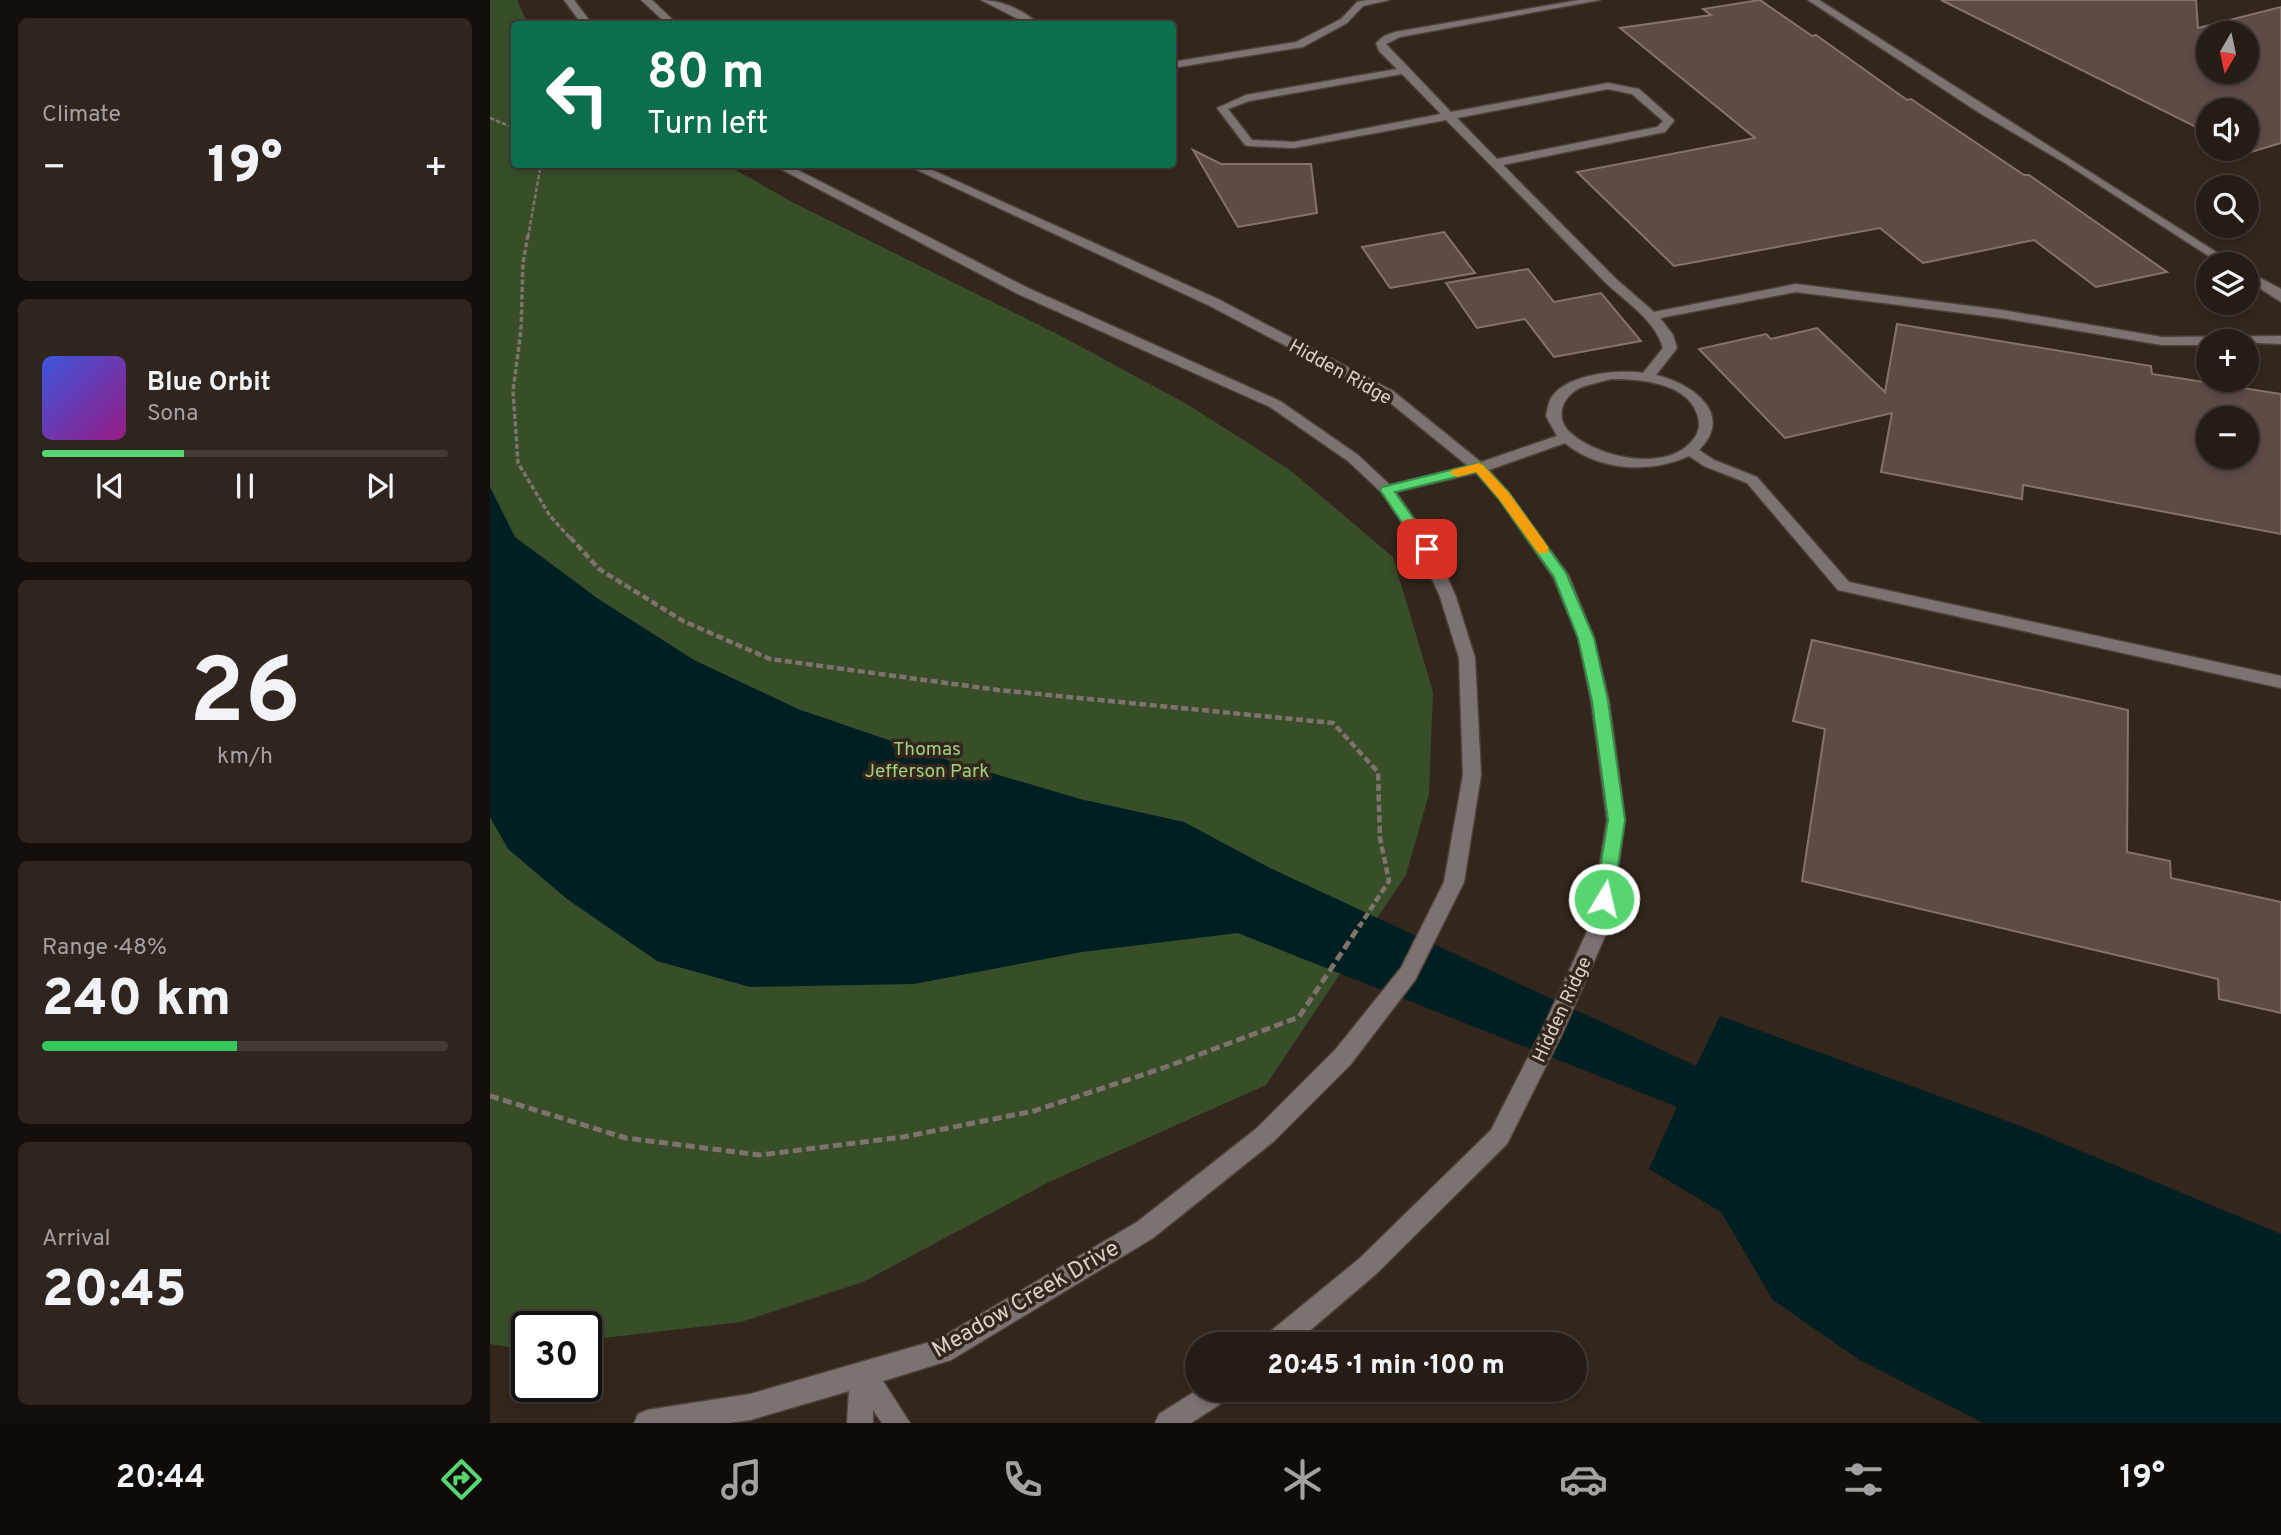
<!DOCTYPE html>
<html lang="en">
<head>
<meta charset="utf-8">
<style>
  body { margin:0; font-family:Overpass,sans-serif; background:#2e251f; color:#f1f3f6; height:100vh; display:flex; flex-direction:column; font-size:26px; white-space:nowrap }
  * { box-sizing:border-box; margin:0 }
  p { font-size:23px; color:#a4a1a1 }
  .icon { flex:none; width:38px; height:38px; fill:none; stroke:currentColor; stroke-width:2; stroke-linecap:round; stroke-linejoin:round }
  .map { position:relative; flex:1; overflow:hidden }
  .panel { display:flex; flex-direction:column; gap:18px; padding:18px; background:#150f0c; width:490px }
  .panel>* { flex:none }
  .top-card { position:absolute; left:21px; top:21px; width:665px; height:147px; border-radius:7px; box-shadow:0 4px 10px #0003,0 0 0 2px #423a35; background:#0b6e4f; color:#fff; overflow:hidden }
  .needle { width:46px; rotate:189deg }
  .controls { position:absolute; left:1706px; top:21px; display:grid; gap:14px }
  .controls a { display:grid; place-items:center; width:63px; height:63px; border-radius:50%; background:#261c16; box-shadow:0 4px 10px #0003,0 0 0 2px #423a35; font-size:35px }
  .speed { position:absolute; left:21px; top:1311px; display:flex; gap:14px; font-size:35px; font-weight:700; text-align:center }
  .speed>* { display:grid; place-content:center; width:91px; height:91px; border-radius:50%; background:#261c16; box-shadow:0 4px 10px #0003,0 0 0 2px #423a35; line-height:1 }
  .speed .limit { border:4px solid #111; border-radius:10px; background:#fff; color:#111 }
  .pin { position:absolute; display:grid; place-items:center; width:60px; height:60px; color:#fff; margin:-30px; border-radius:14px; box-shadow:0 4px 10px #0006 }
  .me { position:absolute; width:77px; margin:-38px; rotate:9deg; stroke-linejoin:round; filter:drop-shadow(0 0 5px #0008) }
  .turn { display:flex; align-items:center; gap:24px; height:147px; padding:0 21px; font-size:32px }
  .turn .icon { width:91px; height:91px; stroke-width:2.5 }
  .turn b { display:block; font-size:49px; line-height:60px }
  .big { font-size:52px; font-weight:800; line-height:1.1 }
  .panel .widget { flex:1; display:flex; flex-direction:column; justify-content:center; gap:10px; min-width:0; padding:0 24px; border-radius:10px; background:#2e251f }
  .panel .dial { align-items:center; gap:0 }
  .dial b { font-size:91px; line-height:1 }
  .song { display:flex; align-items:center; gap:21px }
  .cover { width:84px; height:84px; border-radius:10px; background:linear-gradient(135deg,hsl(230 70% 55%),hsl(310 70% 35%)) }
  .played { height:7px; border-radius:4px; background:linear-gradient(90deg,#57d570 35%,#423a35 35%) }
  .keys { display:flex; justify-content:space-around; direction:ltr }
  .heat { display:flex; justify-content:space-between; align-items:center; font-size:38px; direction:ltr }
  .charge { height:10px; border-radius:5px; background:linear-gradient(90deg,#34c759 48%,#423a35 0) }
  .trip { position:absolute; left:695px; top:1332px; width:402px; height:70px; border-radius:35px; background:#261c16; box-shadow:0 4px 10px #0003,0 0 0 2px #423a35; font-weight:800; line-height:70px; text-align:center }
  .menu { display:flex; height:112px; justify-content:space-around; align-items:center; background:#0f0b09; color:#a4a1a1 }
  .menu .icon { width:49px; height:49px }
  .menu .selected { color:#57d570 }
  .menu b { font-size:32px; color:#f1f3f6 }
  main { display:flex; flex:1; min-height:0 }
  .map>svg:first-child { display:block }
  .green { fill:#384e29 }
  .water { fill:#001f22 }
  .building { fill:#5d4b46; stroke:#86726d; stroke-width:2; fill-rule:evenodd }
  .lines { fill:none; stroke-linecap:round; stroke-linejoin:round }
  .minor-casing { stroke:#4e4139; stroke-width:3 }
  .path-far3 { stroke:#7e736b; stroke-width:2.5; stroke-dasharray:4.5 2; stroke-linecap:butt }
  .path-far2 { stroke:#7e736b; stroke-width:3.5; stroke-dasharray:5 2.5; stroke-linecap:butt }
  .path-far1 { stroke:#7e736b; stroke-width:4.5; stroke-dasharray:7 3.5; stroke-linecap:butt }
  .path { stroke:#7e736b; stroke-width:5; stroke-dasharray:9 4.5; stroke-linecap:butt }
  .minor { fill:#7c7371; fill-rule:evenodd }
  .route { fill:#57d570; stroke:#398a49; stroke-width:2 }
  .slow { fill:#f59e0b }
  .labels { text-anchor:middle; stroke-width:7; stroke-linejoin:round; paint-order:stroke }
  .street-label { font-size:19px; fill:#d9d0ca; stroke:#33261d }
  .park-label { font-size:19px; fill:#a0d17d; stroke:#33261d }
  .near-street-label { font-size:23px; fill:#d9d0ca; stroke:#33261d }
</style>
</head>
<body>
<main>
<section class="panel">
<div class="widget"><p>Climate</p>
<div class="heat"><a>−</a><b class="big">19°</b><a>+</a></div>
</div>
<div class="widget">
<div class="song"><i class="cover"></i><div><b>Blue Orbit</b><p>Sona</p></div></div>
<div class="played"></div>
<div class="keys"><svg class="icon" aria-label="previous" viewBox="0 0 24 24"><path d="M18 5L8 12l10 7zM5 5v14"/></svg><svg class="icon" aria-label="pause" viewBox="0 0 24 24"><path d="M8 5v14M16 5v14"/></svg><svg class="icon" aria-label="next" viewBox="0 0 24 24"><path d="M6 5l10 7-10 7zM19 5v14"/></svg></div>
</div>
<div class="widget dial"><b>26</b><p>km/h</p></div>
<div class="widget"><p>Range · 48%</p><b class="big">240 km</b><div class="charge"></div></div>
<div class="widget"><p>Arrival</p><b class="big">20:45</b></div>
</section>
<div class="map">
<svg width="1791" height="1423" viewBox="0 0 1791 1423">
  <rect width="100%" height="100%" fill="#33261d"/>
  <!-- green -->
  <path class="green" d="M0 0H27L35 18 41 24H24V164L237 165 302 202 575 338 700 406 800 470 903 557 943 692 939 794 916 875 776 1085 559 1182 373 1282 251 1322 96 1340V1326H37V1347L24 1348 0 1344Z"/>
  <!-- water -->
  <path class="water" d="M0 487 25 537 107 598 204 660 308 709 451 758 590 799 694 822 780 868 1206 1066 1230 1016 1533 1127 1791 1234V1423H1493L1368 1359 1283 1300 1231 1212 1159 1169 1187 1107 748 933 592 952 424 984 260 987 167 961 77 899 18 849 0 817Z"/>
  <!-- building -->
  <path class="building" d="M1270 0 1322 36 1326 35 1417 100 1421 99 1534 175H1539L1677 272 1606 287 1544 240 1433 263 1390 228 1184 266 1087 172 1265 138 1130 28 1221 15 1213 9Z
    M1451 0H1706L1708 28 1791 7V143L1758 153 1749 149H1757V110H1718V133ZM1718 33H1757V72H1718Z
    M703 150 731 164H821L827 213 748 227Z
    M954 232 985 273 900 288 872 247Z
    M1038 269 1064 302 1111 293 1151 341 1064 357 1035 319 987 328 956 283Z
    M1407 324 1661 366 1662 374 1791 394V534L1533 485 1532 499 1391 472 1402 413 1295 438 1209 349 1276 334 1281 339 1327 328 1395 392ZM1718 418H1757V457H1718Z
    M1322 640 1638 710 1637 852 1680 861 1681 878 1791 902V1013L1729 999 1728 979 1312 881 1335 729 1303 721Z"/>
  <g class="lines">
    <!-- minor casing -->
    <g class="minor-casing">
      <path id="minor" d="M74 0H84L102 24H92Z
        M151 0H162L187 24H177Z
        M491 0C510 0 535 10 548 24H538Z
        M877 0H899L873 6 857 23 813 47 682 68V62L806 42 851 19 867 2Z
        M1089 0H1110L910 37 896 44 961 112 1118 83 1149 89 1183 119 1184 121 1175 132 1013 165 1125 278 1164 312 1306 284 1512 310 1672 337 1791 336V344L1718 341V345H1672L1512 318 1306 292 1170 318 1183 335 1187 348 1166 375C1200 383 1246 413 1209 450L1224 460 1267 477 1359 582 1791 676V688L1348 590 1257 483 1214 466 1199 456C1160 474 1109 471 1075 443L999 470 1019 493 1079 576 1104 638 1119 701 1135 820 1120 925 1072 1034 1017 1144 886 1274 804 1344H773L776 1335 870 1258 1001 1130 1052 1030 1100 925 1117 820 1101 701 1088 638 1063 577 1009 499 986 473 906 492 945 549 966 597 985 658 991 775 974 882 925 980 861 1064 783 1142 663 1238 461 1360 393 1381 420 1423H392L383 1410V1423H357L359 1391 260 1420 239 1423H144L148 1414 157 1410 260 1394 447 1340 647 1222 720 1165 767 1128 845 1050 911 968 954 882 973 775 969 658 950 597 929 549 913 523 892 493 858 461 780 407 528 294 281 164H296L538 288 790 401 868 455 900 485 978 466 893 397 718 305 414 164H429L728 299 903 391 991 462 1067 436 1056 416C1057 412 1058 404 1060 400 1073 374 1129 369 1153 373L1173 348C1164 318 1135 302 1114 281 1061 227 1009 173 956 120L804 148 759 146 755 145 727 108 756 95 907 69 889 51 886 43 894 36 905 32ZM912 74 951 114 804 142 762 140 738 109 759 101ZM1118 89 1142 94 1173 121 1167 127 1007 159 967 118ZM1121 379C1149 379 1199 382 1208 417 1210 424 1209 431 1205 437 1180 474 1111 458 1083 435 1064 420 1070 398 1090 388 1099 384 1111 382 1121 379Z
        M1318 0H1329L1745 264H1731L1575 163 1488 112Z
        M1757 271 1791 289V302L1757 280Z
        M707 1390H742L738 1399 701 1423H665L669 1414Z"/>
    </g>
    <!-- path-far3 -->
    <path class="path-far3" d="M0 118 24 128
      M38 237 51 164"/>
    <!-- path-far2 -->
    <path class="path-far2" d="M38 235 33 263 31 330 23 391 28 463 60 516 81 539"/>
    <!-- path-far1 -->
    <path class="path-far1" d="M80 537 109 569 193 621 280 659 508 690 843 723 888 772 890 838 899 881 869 927"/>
    <!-- path -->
    <path class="path" d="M0 1096 136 1138 270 1155 413 1137 544 1111 676 1067 809 1017 870 925"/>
    <!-- minor -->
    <use href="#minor" class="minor"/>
  </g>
  <!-- route -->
  <path class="route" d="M989 463 993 465 1019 493 1076 573 1104 638 1118 701 1135 820 1123 899 1120 904 1114 906 1108 904 1105 899 1118 820 1102 701 1088 638 1064 577 1009 499 986 472 905 492 945 549 937 553 932 552 890 490 892 487Z"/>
  <!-- slow -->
  <path class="slow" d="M989 463 993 465 1019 493 1058 547V553H1048L1009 499 986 472 967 477 960 473 962 470Z"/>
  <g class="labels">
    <!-- street labels -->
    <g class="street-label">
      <text transform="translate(851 371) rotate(29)" y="7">Hidden Ridge</text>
      <text transform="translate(1071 1009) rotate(-65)" y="7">Hidden Ridge</text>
    </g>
    <!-- park labels -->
    <g class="park-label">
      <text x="437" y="755">Thomas<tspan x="437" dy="22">Jefferson Park</tspan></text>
    </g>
    <!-- near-street labels -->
    <g class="near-street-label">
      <text transform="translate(535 1298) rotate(-30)" y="8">Meadow Creek Drive</text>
    </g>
  </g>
</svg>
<div class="controls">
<a><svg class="needle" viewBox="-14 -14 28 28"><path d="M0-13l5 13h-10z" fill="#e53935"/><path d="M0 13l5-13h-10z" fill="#a4a1a1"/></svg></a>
<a><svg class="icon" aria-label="sound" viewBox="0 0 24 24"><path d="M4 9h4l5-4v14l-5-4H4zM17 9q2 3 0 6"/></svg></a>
<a><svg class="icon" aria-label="search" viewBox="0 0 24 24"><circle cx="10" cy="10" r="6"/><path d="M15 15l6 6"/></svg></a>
<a><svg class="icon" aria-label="layers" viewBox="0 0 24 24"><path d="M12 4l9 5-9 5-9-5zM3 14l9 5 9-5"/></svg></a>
<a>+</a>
<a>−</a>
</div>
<div class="speed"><div class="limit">30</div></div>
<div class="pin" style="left:937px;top:549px;background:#d93025"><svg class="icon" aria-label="arrive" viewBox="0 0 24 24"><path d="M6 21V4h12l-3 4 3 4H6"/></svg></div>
<svg class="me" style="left:1114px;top:899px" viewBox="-20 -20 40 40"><circle r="17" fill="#57d570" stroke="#fff" stroke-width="3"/><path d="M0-11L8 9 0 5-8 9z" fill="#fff"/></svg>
<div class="trip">20:45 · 1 min · 100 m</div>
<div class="top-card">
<div class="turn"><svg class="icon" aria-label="left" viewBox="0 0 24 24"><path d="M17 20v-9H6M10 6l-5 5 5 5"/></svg><div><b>80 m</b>Turn left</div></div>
</div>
</div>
</main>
<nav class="menu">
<b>20:44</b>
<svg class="icon selected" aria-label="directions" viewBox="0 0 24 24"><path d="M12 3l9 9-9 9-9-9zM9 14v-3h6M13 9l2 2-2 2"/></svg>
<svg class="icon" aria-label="music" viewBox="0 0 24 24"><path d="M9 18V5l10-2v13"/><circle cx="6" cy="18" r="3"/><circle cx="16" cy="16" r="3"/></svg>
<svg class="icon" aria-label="phone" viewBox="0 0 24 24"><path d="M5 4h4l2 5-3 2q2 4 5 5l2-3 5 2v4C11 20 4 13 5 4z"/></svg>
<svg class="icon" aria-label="climate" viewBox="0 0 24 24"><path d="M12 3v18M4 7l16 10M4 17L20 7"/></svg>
<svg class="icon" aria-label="car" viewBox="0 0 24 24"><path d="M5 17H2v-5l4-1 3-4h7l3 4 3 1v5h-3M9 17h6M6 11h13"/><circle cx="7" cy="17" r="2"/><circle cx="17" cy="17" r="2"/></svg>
<svg class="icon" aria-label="filters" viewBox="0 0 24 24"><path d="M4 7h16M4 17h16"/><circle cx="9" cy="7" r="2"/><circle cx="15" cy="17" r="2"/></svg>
<b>19°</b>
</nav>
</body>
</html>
